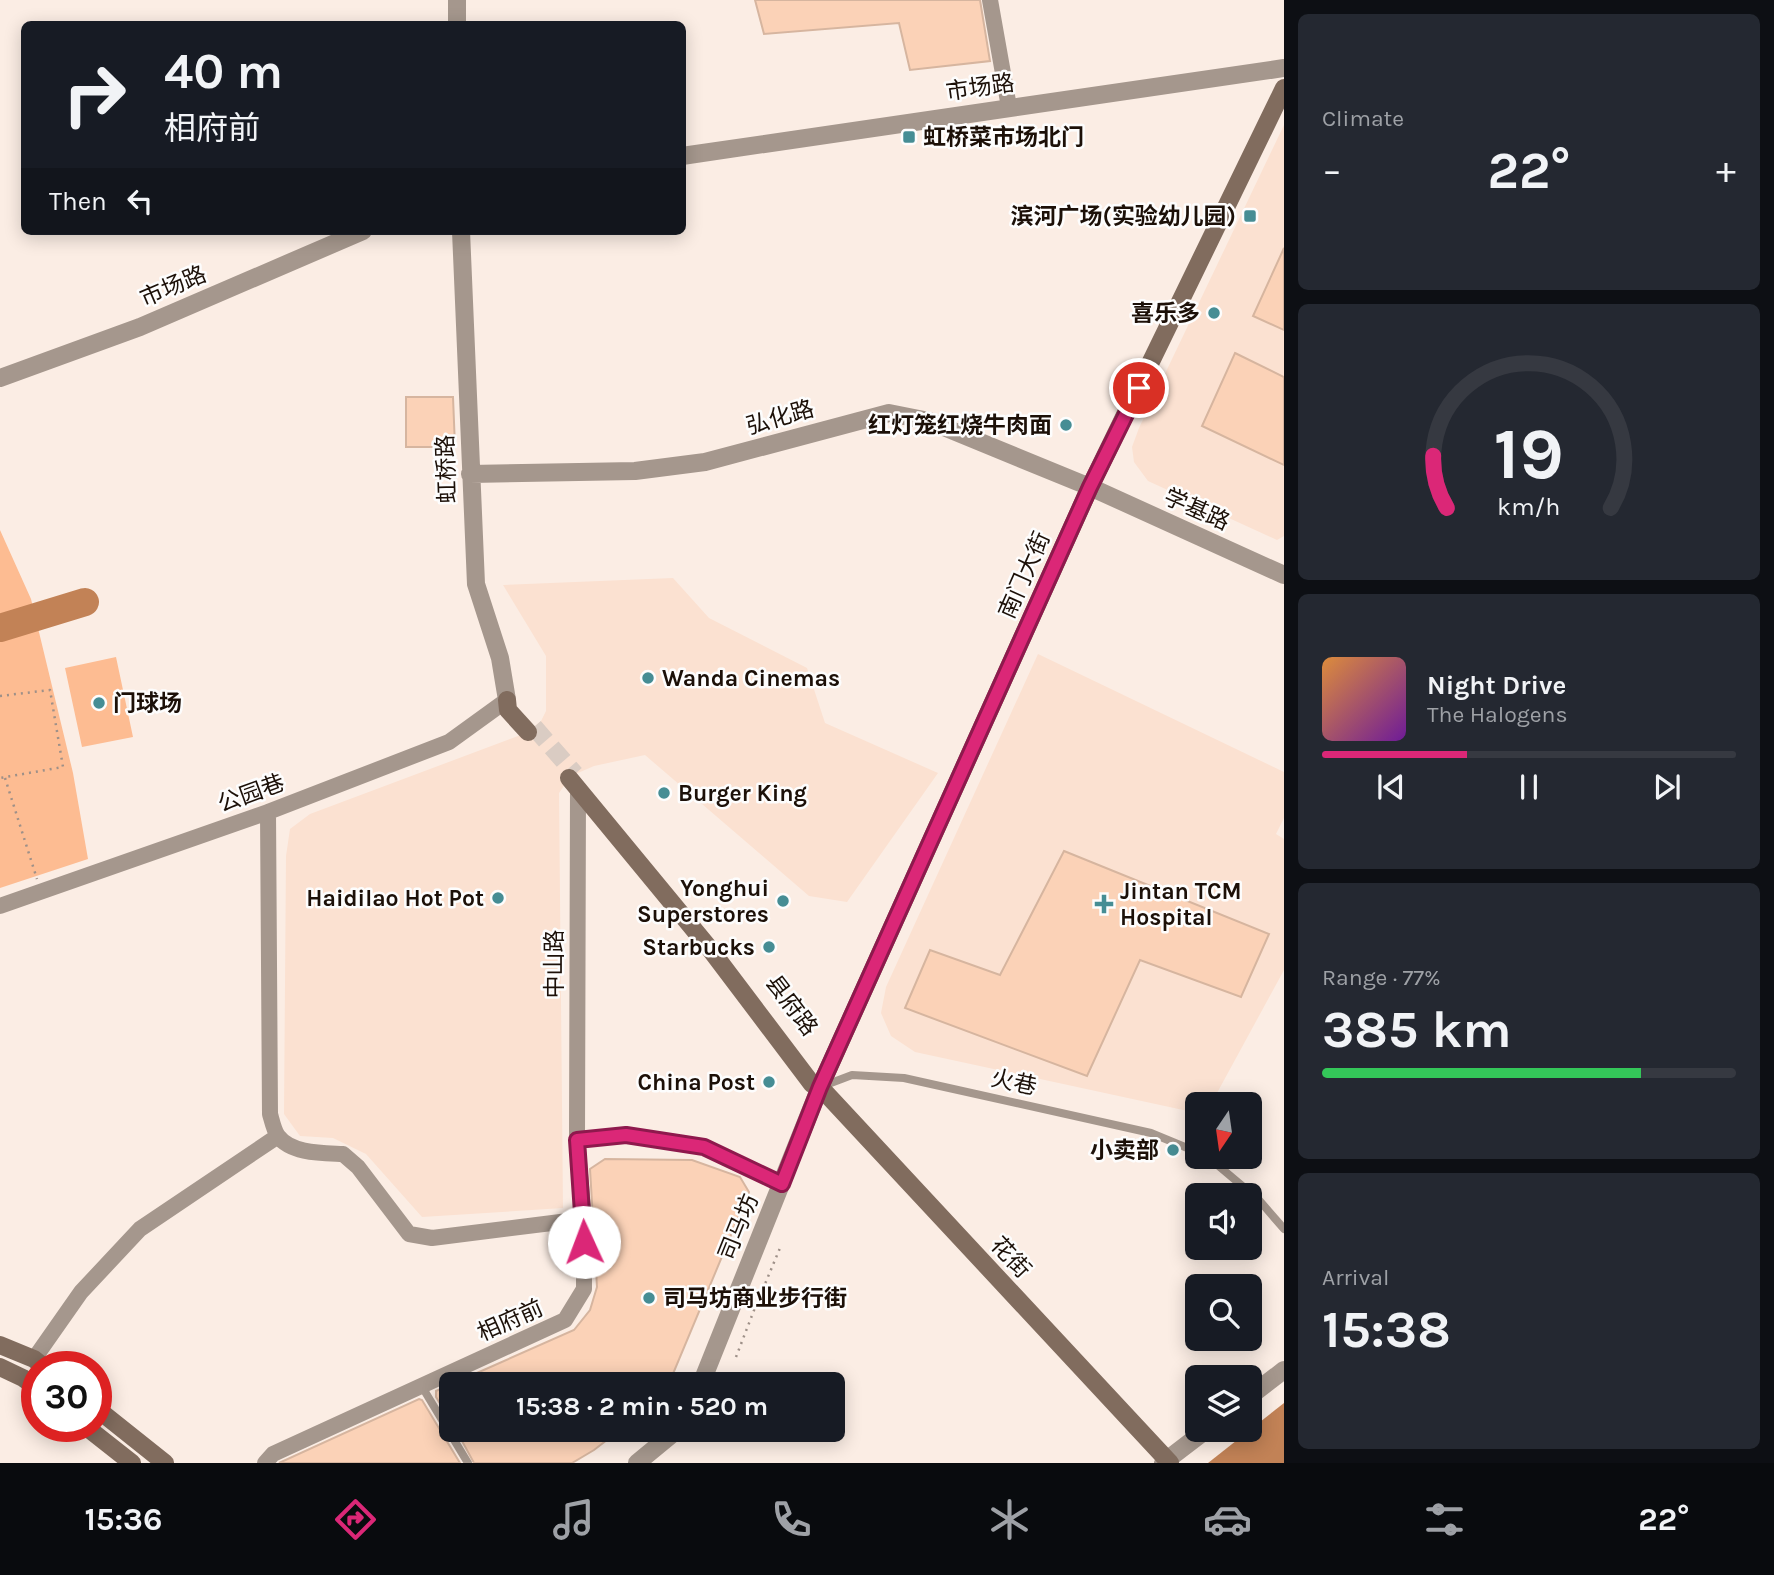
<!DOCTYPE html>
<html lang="en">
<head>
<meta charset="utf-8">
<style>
  body { margin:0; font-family:Karla,"Noto Sans SC",sans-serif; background:#242831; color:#f1f3f6; height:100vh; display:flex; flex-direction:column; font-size:26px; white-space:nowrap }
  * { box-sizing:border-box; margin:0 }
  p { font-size:23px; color:#9ea1a6 }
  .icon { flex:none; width:38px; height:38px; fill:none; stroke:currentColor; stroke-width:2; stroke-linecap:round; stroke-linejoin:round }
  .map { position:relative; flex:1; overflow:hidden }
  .drawer { display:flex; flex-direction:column; gap:14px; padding:14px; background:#0d0f14; width:490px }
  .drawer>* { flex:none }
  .guide { position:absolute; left:21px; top:21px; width:665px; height:214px; border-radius:10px; box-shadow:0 4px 18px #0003; background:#171b24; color:#f1f3f6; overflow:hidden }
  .needle { width:46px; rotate:193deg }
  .tools { position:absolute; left:1185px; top:1092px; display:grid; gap:14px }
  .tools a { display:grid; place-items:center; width:77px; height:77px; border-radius:10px; background:#171b24; box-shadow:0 4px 18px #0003; font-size:35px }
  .speed { position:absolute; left:21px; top:1351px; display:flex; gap:14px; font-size:35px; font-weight:700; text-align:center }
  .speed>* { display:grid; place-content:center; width:91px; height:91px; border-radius:50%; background:#171b24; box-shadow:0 4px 18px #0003; line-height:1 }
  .speed .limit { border:10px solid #d22; background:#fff; color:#111 }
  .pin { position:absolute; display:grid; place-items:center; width:60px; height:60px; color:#fff; margin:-30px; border:4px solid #fff; border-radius:50%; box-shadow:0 2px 7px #0007 }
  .me { position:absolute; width:77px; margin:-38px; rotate:358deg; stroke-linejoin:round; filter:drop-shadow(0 0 5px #0008) }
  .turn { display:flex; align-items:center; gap:24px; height:147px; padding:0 28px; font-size:32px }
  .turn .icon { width:91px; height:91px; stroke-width:2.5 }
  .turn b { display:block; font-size:49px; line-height:60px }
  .then { display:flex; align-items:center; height:66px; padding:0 28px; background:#0003; gap:14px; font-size:26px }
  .big { font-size:52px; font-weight:700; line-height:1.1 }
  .drawer .widget { flex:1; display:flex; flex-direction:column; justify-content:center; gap:10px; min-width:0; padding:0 24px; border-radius:10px; background:#242831 }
  .drawer .dial { align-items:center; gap:0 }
  .dial svg { height:182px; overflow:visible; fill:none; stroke:#363941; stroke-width:7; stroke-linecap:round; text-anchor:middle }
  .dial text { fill:#f1f3f6; stroke:none }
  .song { display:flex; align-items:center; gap:21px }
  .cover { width:84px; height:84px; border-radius:10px; background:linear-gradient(135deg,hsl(30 70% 55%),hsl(280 70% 35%)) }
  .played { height:7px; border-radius:4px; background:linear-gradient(90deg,#db2777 35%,#363941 35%) }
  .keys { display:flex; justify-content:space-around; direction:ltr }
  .heat { display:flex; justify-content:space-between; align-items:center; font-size:38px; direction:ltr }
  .charge { height:10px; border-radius:5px; background:linear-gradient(90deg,#34c759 77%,#363941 0) }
  .trip { position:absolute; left:439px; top:1372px; width:406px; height:70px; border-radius:10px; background:#171b24; box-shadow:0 4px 18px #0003; font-weight:700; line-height:70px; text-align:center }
  .menu { display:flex; height:112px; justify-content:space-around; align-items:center; background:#090b0e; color:#9ea1a6 }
  .menu .icon { width:49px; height:49px }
  .menu .on { color:#db2777 }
  .menu b { font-size:32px; color:#f1f3f6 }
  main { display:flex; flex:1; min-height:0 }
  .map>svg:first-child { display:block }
  .built { fill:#fbe1d1 }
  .green { fill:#fdbc92 }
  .water { fill:#c28256 }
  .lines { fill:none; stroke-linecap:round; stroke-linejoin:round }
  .river { stroke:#c28256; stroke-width:28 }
  .building { fill:#fbd2b7; stroke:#d6b59f; stroke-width:2 }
  .secondary-tunnel { stroke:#daccc3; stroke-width:18; stroke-dasharray:18 9; stroke-linecap:butt }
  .path { stroke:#9e9088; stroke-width:2.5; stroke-dasharray:2 5; stroke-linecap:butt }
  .service { stroke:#a5978d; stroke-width:8 }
  .minor { stroke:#a5978d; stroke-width:16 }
  .tertiary { stroke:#a5978d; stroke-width:18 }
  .secondary { stroke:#816c5e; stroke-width:18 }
  .route-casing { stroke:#8e194d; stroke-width:18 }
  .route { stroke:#db2777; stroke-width:12 }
  .poi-dot { fill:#468d94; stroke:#fdfdfd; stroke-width:2.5 }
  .labels { text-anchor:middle; stroke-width:5; stroke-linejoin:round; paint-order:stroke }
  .street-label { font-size:23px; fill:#1c1008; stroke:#fdfdfd }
  .poi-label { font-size:23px; font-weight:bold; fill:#1c1008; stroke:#fdfdfd; text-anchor:end }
</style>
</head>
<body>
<main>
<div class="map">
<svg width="1284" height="1463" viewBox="0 0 1284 1463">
  <rect width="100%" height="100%" fill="#fbede4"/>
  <!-- built -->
  <path class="built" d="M1284 125V536L1277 540 1148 481 1134 462 1132 447 1139 428Z
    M673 578 709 618 807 668 825 723 938 773 847 902 809 896 645 755 594 766 571 776 559 793 563 1208 422 1217 366 1154 333 1138 300 1136 284 1114 286 856 290 829 310 814 526 733 541 721 546 711V656L503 585Z
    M1038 654 1284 772V818L1276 834 1284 839V970L1211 1104H1197V1113L915 1052 891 1036 881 1013 886 987Z"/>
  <!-- green -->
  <path class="green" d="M0 530 31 599 73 773 88 859 0 888Z
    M116 657 133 737 82 747 65 668Z"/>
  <!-- water -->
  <path class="water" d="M1284 1403V1463H1208Z"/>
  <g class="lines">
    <!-- river -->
    <path class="river" d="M0 628 85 602"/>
  </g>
  <!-- building -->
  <path class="building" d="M755 0H980L990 61 910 70 899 23 764 34Z
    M1284 248V330L1253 316Z
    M1235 353 1284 377V465L1202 426Z
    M406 397H453L455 447H406Z
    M1064 851 1269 934 1241 997 1140 960 1087 1076 905 1008 930 950 1000 975Z
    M605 1159 692 1160 740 1177 749 1192 670 1381 668 1384H452V1423L436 1397V1391L574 1330 590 1310 597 1287 590 1169Z
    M419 1399 422 1400 460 1463H279Z
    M456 1430H620L594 1450 572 1463H474Z"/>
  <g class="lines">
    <!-- secondary-tunnel -->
    <path class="secondary-tunnel" d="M534 727 575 774"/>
    <!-- path -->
    <path class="path" d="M0 696 50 690 63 767 0 778
      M5 778 37 879
      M760 1296 780 1248
      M736 1357 756 1305"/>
    <!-- service -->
    <path class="service" d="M823 1086 852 1075 904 1078 1151 1133 1197 1152
      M1208 1157 1259 1200 1284 1229
      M421 1385 468 1463"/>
    <!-- minor -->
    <path class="minor" d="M990 0 1009 107
      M268 812 270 1114C272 1121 274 1131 278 1136 291 1154 324 1153 343 1154L358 1167 409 1234 432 1238 584 1219
      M0 906 268 812 449 742 507 700
      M577 1140 578 788
      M34 1359 81 1292 140 1229 278 1136
      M265 1463 273 1454 565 1320 584 1289V1219L577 1140 626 1135 703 1147 781 1184"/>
    <!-- tertiary -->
    <path class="tertiary" d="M457 0V24
      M682 156 1284 68
      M461 231 476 584 500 658 507 700
      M0 378 140 327 363 231
      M470 474 635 471 705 462 889 413 929 421 1090 487 1284 575
      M701 1384 820 1087
      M1250 1396 1284 1370
      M637 1463 677 1430
      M1163 1463 1206 1430"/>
    <!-- secondary -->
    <path class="secondary" d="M507 700 508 710 528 732
      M569 778 710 949 812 1084 820 1087 1170 1463
      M820 1087 1090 487 1284 88
      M0 1345 34 1359 44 1367
      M0 1367 23 1378 37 1388
      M96 1408 165 1463
      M85 1426 132 1463"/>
  </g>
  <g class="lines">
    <!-- route casing -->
    <g class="route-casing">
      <path id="route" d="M584 1242 577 1140 626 1135 704 1147 782 1184 820 1087 1090 487 1139 388"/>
    </g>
    <!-- route -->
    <use href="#route" class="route"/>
  </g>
  <!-- markers -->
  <g class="poi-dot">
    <rect x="902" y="130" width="14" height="14" rx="3.5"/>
    <rect x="1243" y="209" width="14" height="14" rx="3.5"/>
    <circle cx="1214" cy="313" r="7"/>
    <circle cx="1066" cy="425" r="7"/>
    <circle cx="648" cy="678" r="7"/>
    <circle cx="99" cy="703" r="7"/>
    <circle cx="664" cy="793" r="7"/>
    <circle cx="498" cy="898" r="7"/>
    <circle cx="783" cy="901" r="7"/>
    <path d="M1100.5 893.5h7v7h7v7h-7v7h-7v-7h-7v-7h7z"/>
    <circle cx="769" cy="947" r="7"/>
    <circle cx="769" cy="1082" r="7"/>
    <circle cx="1173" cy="1150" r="7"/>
    <circle cx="649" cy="1298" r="7"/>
  </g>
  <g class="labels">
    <!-- street labels -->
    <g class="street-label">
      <text transform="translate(980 87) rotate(-8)" y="8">市场路</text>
      <text transform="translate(173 286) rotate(-23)" y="8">市场路</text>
      <text transform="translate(780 417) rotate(-16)" y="8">弘化路</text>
      <text transform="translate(446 469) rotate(-92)" y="8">虹桥路</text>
      <text transform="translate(1197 509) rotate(24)" y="8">学基路</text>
      <text transform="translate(1024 575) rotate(-66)" y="8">南门大街</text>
      <text transform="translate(251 793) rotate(-20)" y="8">公园巷</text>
      <text transform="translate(554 964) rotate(-90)" y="8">中山路</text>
      <text transform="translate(792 1005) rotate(53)" y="8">县府路</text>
      <text transform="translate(1014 1082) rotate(12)" y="8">火巷</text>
      <text transform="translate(738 1227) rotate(-68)" y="8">司马坊</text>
      <text transform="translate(1011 1257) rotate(47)" y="8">花街</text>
      <text transform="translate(510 1320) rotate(-24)" y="8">相府前</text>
    </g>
    <!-- poi labels -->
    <g class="poi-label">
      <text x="923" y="145" text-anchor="start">虹桥菜市场北门</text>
      <text x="1236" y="224">滨河广场(实验幼儿园)</text>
      <text x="1200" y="321">喜乐多</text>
      <text x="1052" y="433">红灯笼红烧牛肉面</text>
      <text x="662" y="686" text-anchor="start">Wanda Cinemas</text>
      <text x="113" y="711" text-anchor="start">门球场</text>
      <text x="678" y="801" text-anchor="start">Burger King</text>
      <text x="769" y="896">Yonghui<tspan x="769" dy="26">Superstores</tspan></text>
      <text x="1120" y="899" text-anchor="start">Jintan TCM<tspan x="1120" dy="26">Hospital</tspan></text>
      <text x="484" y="906">Haidilao Hot Pot</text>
      <text x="755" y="955">Starbucks</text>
      <text x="755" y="1090">China Post</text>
      <text x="1159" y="1158">小卖部</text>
      <text x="663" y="1306" text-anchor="start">司马坊商业步行街</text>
    </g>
  </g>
</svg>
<div class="tools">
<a><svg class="needle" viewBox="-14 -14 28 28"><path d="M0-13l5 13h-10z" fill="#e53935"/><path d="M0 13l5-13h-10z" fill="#9ea1a6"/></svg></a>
<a><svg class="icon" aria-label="sound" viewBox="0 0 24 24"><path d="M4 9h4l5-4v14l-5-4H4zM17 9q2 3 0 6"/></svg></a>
<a><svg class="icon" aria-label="search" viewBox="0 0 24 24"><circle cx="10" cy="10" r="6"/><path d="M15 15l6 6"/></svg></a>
<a><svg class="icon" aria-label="layers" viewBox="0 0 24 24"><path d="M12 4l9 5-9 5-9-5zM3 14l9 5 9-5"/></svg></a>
</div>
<div class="speed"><div class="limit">30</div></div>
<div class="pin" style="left:1139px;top:388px;background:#d93025"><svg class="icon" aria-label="arrive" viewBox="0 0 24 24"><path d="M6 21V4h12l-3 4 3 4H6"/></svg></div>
<svg class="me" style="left:584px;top:1242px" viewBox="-20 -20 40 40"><circle r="19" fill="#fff"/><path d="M0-13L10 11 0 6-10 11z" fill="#db2777"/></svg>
<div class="trip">15:38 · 2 min · 520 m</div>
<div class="guide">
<div class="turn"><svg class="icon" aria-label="right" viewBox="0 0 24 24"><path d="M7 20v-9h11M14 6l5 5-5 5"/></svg><div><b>40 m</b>相府前</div></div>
<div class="then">Then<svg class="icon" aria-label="left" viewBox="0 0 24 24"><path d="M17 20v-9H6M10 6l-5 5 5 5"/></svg></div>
</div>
</div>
<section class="drawer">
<div class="widget"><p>Climate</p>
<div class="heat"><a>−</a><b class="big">22°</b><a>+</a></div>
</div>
<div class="widget dial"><svg viewBox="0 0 100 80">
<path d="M14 69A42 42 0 1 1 86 69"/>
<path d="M14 69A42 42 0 0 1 8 46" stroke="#db2777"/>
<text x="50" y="56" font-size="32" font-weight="700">19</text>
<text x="50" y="72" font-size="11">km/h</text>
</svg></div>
<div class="widget">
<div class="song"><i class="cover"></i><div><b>Night Drive</b><p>The Halogens</p></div></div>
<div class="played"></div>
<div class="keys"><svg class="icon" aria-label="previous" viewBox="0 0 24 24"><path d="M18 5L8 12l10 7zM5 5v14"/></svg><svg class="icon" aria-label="pause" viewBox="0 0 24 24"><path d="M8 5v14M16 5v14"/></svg><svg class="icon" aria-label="next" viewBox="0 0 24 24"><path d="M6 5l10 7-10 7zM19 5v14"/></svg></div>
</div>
<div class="widget"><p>Range · 77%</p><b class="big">385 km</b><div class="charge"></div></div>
<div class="widget"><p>Arrival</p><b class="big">15:38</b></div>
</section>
</main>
<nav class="menu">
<b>15:36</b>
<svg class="icon on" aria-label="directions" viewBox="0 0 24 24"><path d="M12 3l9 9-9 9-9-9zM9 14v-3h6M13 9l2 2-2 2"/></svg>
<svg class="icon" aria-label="music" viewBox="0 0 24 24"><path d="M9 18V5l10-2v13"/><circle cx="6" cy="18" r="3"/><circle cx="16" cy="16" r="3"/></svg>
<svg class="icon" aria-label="phone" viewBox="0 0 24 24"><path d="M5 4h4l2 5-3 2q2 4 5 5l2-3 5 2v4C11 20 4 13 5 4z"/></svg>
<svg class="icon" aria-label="climate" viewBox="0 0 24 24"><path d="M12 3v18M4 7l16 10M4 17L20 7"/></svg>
<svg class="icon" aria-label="car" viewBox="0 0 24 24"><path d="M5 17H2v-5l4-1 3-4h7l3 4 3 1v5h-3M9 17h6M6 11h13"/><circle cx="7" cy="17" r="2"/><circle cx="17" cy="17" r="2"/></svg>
<svg class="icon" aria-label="filters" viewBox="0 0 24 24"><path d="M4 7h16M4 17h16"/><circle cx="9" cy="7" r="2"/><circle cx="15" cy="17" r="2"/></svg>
<b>22°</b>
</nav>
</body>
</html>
